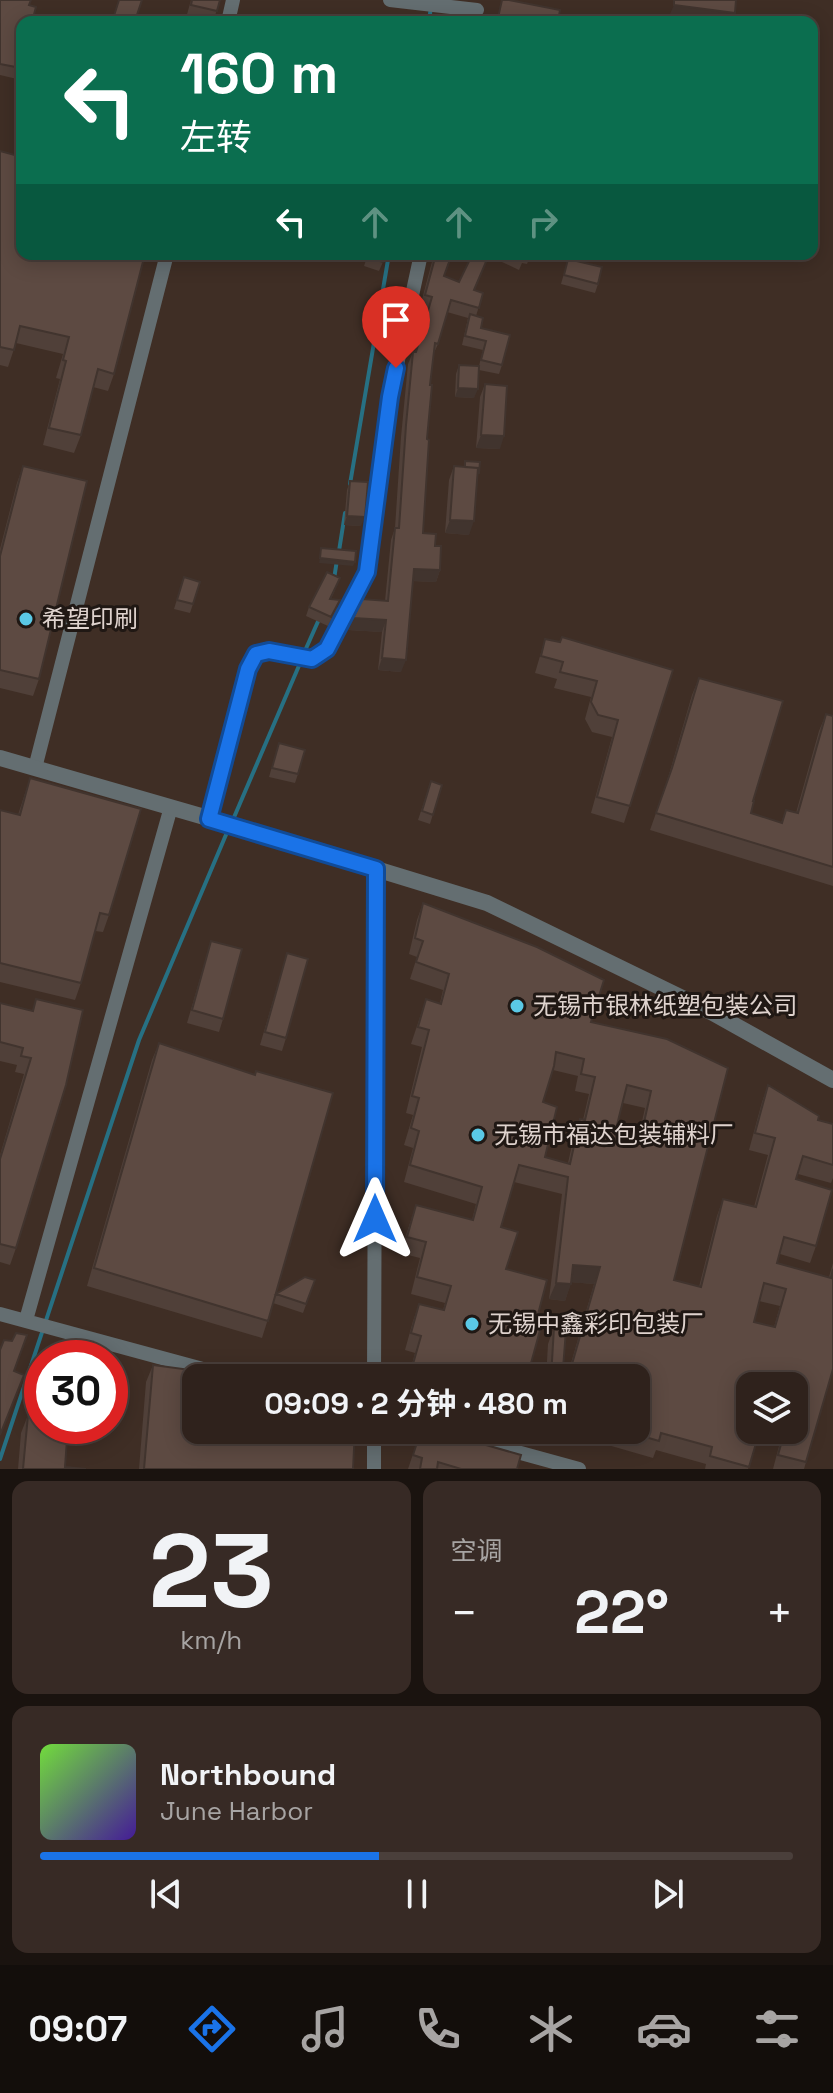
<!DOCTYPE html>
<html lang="zh">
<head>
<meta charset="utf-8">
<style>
  body { margin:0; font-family:"Space Grotesk","Noto Sans SC",sans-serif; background:#372a25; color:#f1f3f6; height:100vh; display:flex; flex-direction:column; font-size:30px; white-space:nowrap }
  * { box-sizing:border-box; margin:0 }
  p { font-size:26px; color:#a7a4a3 }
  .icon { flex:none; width:44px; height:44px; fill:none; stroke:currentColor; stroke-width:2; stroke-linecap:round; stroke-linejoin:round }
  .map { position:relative; height:1469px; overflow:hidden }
  .drawer { display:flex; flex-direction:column; gap:12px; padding:12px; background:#1a130f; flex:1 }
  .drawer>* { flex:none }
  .banner { position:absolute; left:16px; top:16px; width:802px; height:244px; border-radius:16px; box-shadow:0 4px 20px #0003,0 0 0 2px #4a3f3b; background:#0b6e4f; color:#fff; overflow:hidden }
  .controls { position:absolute; left:736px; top:1372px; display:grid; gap:16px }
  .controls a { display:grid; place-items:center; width:72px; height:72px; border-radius:16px; background:#2f221c; box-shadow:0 4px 20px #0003,0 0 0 2px #4a3f3b; font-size:40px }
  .speed { position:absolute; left:24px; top:1340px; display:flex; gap:16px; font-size:40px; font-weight:700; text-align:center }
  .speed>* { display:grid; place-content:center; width:104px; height:104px; border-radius:50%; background:#2f221c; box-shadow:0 4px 20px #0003,0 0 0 2px #4a3f3b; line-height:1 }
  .speed .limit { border:12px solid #d22; background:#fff; color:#111 }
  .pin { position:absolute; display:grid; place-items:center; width:68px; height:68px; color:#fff; margin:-82px -34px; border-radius:50% 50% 50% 0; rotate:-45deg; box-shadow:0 0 8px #0007 }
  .pin .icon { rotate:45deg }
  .me { position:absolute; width:88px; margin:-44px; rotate:0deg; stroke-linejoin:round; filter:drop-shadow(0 0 6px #0008) }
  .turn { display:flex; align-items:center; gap:28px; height:168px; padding:0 32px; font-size:36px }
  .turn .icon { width:104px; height:104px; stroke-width:2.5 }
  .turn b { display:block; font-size:56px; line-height:68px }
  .lanes { display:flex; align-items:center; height:76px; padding:0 32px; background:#0003; justify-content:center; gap:40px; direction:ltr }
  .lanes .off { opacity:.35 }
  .big { font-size:60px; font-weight:700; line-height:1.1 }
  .drawer .card { flex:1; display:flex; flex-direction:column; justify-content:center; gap:12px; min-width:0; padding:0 28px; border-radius:16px; background:#372a25 }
  .drawer .dial { align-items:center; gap:0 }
  .dial b { font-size:104px; line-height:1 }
  .song { display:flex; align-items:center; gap:24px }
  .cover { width:96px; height:96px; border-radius:12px; background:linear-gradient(135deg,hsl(100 70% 55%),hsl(260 70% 35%)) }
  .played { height:8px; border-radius:4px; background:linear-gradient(90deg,#1a73e8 45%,#4a3f3b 45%) }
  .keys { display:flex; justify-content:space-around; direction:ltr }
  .heat { display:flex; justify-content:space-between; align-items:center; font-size:44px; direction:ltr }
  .drawer .tiles { flex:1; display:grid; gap:12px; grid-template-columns:1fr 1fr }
  .card:last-child { grid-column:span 2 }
  .trip { position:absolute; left:182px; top:1364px; width:468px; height:80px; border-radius:16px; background:#2f221c; box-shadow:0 4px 20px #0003,0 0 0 2px #4a3f3b; font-weight:700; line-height:80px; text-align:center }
  .tabs { display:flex; height:128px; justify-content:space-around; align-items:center; background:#130e0b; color:#a7a4a3 }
  .tabs .icon { width:56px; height:56px }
  .tabs .on { color:#1a73e8 }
  .tabs b { font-size:36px; color:#f1f3f6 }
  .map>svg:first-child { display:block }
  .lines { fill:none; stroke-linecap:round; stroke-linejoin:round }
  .stream { stroke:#277083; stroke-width:4 }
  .minor { stroke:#646e71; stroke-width:14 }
  .tertiary { stroke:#646e71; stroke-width:16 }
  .wall { fill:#504039; fill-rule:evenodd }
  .shaded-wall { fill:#41342e }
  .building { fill:#5d4a42; stroke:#41342e; stroke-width:2; fill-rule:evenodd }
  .route-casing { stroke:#114b97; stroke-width:20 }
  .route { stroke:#1a73e8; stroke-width:14 }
  .poi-dot { fill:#5ac8e5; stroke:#201814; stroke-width:3 }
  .labels { text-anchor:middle; stroke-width:6; stroke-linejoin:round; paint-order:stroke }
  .poi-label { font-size:24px; fill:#dfd3ce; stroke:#201814; text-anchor:start }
</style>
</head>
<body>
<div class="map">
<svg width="833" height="1469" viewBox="0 0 833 1469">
  <rect width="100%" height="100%" fill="#3f2e25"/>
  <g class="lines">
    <!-- stream -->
    <path class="stream" d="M429 22 431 6
      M350 484 389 254
      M339 551 345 513
      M334 579 337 560
      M304 653 320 617
      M232 822 301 661
      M0 1459 139 1040 228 830"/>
    <!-- minor -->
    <path class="minor" d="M390 0 477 10
      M228 22 233 0
      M35 768 167 254
      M209 819 248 669 256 654 269 651 312 659 327 649 367 572 390 397 421 254
      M0 1314 236 1378
      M26 1320 171 807
      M374 1378 376 869
      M374 1430V1469
      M437 1430 579 1469"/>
    <!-- tertiary -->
    <path class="tertiary" d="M0 758 239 827 487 903 713 1013 833 1080"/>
  </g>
  <!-- wall -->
  <path class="wall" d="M0 0 29 5 22 64 17 79 0 75Z
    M191 0H220L213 22H202L186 18Z
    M0 151 114 374 108 391 93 387 81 435 74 453 43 445 60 379 56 378 63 354 16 343 8 367 0 365Z
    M368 254 383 262 379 271 364 266Z
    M431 254H452L444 276 459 282 486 262 474 291 483 293 476 316 502 365 499 374 479 370 474 398 455 397 456 374 459 365 479 366 483 350 462 345 468 318 447 312 438 344 433 355 430 385 423 533 435 546 440 570 436 582 413 581 401 672 378 670 382 632 348 630 385 601 391 540 395 528 401 437 408 364 413 352H415L428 309 420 307 433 258H430Z
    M505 254H531L527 264 522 263 519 270 502 262Z
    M568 259 598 284 595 293 561 284Z
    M485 384 500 449 476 448 480 397Z
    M465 461 477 478 469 535 445 533 449 480 454 466 464 467Z
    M23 466 39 679 33 696 0 688V549L17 483Z
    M350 481 361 526 344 525 347 490Z
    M184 577 193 604 190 613 174 609Z
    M340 578 331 599 337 609 328 626 306 616 309 607Z
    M545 639 673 670 624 823 591 813 612 737 592 732 585 719 591 697 554 688 557 679 535 673Z
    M699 678 753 801 751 813 781 823 786 810 796 813 819 731 826 714 833 716V886L650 830 666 785 692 695Z
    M279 743 298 774 295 783 269 777Z
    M30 778 109 915 103 932 95 931 81 983 75 1000 0 982V810L18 815Z
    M431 781 442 785 430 824 418 820Z
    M423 903 591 1022 667 1039 674 1280 699 1287 717 1216 723 1199 754 1207 768 1155 749 1150 762 1102 768 1085 818 1120 833 1124V1178L831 1183 798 1174 796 1179 816 1246 810 1263 780 1254 777 1263 829 1277 833 1263V1369L804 1469H773L779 1446 757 1441 748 1469H705L706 1464 656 1450 653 1458 556 1430H636V1378H546L548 1344 554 1327 563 1369 569 1370 594 1284 571 1282 565 1301 549 1299 562 1194 514 1182 501 1227 506 1269 536 1322 527 1378H408L415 1353 405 1350 413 1321 419 1304 443 1310 445 1303 411 1294 420 1258 400 1253 416 1205 472 1220 476 1204 404 1182 413 1148 404 1145 413 1115 406 1113 422 1047 411 1044 426 999 440 1003 443 990 410 979 417 957 409 954 417 920ZM553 1070 578 1076 575 1091 589 1094 583 1120 580 1119 574 1136 568 1163 545 1157 543 1102ZM623 1103 645 1108 639 1135 616 1129ZM759 1301 780 1306 774 1327 754 1322ZM794 1386V1430H750Z
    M211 941 223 1019 219 1032 187 1023Z
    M287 953 286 1038 282 1051 260 1045Z
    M36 999 16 1248 10 1265 0 1262V1155L24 1074 15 1072 17 1065 0 1061V1003L32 1011Z
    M159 1043 273 1303 276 1294 315 1280 303 1313 273 1303 262 1338 87 1286 152 1060Z
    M153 1365 190 1380 353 1469H139L146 1382Z
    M28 1415 65 1467 86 1469H18L21 1433Z
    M421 1430 517 1469H408Z"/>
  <!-- shaded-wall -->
  <path class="shaded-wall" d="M674 5 735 13 731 22 670 14Z
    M458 388 478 389 474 398 455 397Z
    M481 435 504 436 500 449 476 448Z
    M347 516 365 517 361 526 344 525Z
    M450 520 474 521 469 535 445 533Z
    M320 558 355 562 353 566 319 563Z
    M414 569 440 570 436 582 409 581Z
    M353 618 386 620 382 632 348 630Z
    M382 658 406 660 401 672 378 670Z
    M573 1265 600 1267 594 1284 567 1282Z
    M556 1283 571 1284 565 1301 549 1299Z"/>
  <!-- building -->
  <path class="building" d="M0 0H31L29 5 36 7 32 22H22V64L21 68 0 64Z
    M119 0H142L137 15 157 22H112Z
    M192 0H220L217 11 191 5Z
    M502 0H509L560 10 558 22H497Z
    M674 0H736L735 13 674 5Z
    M0 151 22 157V254H145L114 374 98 369 81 435 49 428 66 361 63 360 69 337 20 326 14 350 0 347Z
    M368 254H385L383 262 367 257Z
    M436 254H452L444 276 459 282 472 255 486 262 474 290 483 293 479 308 451 300 438 344 435 343 430 385H432L427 439 429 440 423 533 436 534 435 546H441L440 570 414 569 406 660 382 658 386 620 353 618 362 599 388 601 395 528H399L406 425 413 352H416L432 297 425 295Z
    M568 259 602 267 598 284 564 275Z
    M470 314 483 318 481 328 510 335 502 365 481 360 486 341 465 336Z
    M459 365 479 366 478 389 458 388Z
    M485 384 507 386 504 436 481 435Z
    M465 461 480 462 479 473H478V468L465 467Z
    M23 466 87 481 39 679 0 670V556Z
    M454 466 478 468 474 521 450 520Z
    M350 481 368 482 365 517 347 516Z
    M321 548 356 551 355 562 320 558Z
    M327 572 340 578 330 599 340 600 331 617 309 607Z
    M184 577 200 582 193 604 177 600Z
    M562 637 673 670 630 806 597 797 618 720 598 715 591 702 597 681 560 672 563 662 541 656 545 639 560 642Z
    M699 678 783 701 753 801H754L751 813 782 823 786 810 798 813 826 714 833 716V867L656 813 672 768Z
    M279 743 305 750 298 774 272 768Z
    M30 778 141 809 109 915 100 913 81 983 0 963V810L20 815Z
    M431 781 442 785 433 815 422 811Z
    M423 903 537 947 604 980 591 1022 667 1039 728 1068 674 1280 701 1287 723 1199 756 1207 775 1138 755 1133 768 1085 819 1116 818 1120 833 1124V1165L803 1156 796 1179 832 1190 816 1246 784 1237 777 1263 831 1278 833 1269V1369L806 1462 778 1455 785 1430H794V1386H750V1430H760L749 1467 710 1456 712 1447 661 1433 659 1441 621 1430H636V1378H551L554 1327 566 1330 563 1369 570 1371 600 1267 573 1265 571 1284 556 1283 568 1177 519 1165 501 1227 518 1232 506 1269 547 1280 536 1322 542 1323 527 1378H409L421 1336 411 1333 419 1304 444 1310 451 1286 417 1277 426 1242 407 1237 416 1205 473 1220 482 1187 410 1165 419 1131 411 1128 419 1098 412 1096 429 1030 418 1027 426 999 441 1004 449 974 416 962 423 941 415 938ZM556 1052 584 1059 581 1074 595 1077 585 1120 580 1119 570 1164 545 1157 557 1107 543 1102 554 1066ZM627 1085 651 1091 641 1136 616 1129ZM764 1283 786 1289 775 1327 754 1322Z
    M211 941 242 949 223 1019 192 1010Z
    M287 953 308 959 286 1038 265 1032Z
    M36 999 83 1010 66 1085 16 1248 0 1244V1159L31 1058 21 1056 23 1048 0 1042V1003L33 1011Z
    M159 1043 255 1075 256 1071 333 1093 268 1321 94 1268Z
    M305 1277 315 1280 306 1304 276 1294Z
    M16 1333 27 1335 14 1371 24 1375 0 1435V1350L4 1340 12 1341Z
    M153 1365 191 1370 190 1380 196 1381V1430H355L353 1469H144Z
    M28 1415 42 1417V1426H68L65 1467 86 1469H23Z
    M421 1430H434L521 1455 517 1469H461L438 1462 437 1469H420L422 1458 413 1455Z"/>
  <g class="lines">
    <!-- route casing -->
    <g class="route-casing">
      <path id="route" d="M375 1219 376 869 209 819 248 669 256 654 269 651 312 659 327 649 367 572 390 397 396 368"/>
    </g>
    <!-- route -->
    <use href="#route" class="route"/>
  </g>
  <!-- markers -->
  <g class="poi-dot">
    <circle cx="26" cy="619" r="8"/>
    <circle cx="517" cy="1006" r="8"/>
    <circle cx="478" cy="1135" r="8"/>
    <circle cx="472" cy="1324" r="8"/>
  </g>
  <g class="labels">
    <!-- poi labels -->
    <g class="poi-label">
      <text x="42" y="627">希望印刷</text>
      <text x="533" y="1014">无锡市银林纸塑包装公司</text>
      <text x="494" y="1143">无锡市福达包装辅料厂</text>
      <text x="488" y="1332">无锡中鑫彩印包装厂</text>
    </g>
  </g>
</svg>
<div class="controls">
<a><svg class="icon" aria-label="layers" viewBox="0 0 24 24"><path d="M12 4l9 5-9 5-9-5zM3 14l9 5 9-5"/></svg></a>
</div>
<div class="speed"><div class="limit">30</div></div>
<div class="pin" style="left:396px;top:368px;background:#d93025"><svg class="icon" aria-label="arrive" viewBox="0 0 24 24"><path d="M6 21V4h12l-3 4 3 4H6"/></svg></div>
<svg class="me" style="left:375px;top:1219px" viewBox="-20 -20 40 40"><path d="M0-17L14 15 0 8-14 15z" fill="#1a73e8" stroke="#fff" stroke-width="4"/></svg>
<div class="trip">09:09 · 2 分钟 · 480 m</div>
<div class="banner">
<div class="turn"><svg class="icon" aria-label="left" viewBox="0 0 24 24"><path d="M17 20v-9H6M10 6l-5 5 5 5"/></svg><div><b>160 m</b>左转</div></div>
<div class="lanes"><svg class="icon" aria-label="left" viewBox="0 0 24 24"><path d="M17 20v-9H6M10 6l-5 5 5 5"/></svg><svg class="icon off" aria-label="ahead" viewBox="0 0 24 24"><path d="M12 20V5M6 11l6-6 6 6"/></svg><svg class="icon off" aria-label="ahead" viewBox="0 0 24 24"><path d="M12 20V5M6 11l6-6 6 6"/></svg><svg class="icon off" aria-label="right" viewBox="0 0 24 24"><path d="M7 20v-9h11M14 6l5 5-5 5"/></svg></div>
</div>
</div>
<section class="drawer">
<div class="tiles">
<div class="card dial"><b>23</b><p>km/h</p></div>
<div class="card"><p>空调</p>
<div class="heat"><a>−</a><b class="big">22°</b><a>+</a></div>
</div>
<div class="card">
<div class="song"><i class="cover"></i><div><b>Northbound</b><p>June Harbor</p></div></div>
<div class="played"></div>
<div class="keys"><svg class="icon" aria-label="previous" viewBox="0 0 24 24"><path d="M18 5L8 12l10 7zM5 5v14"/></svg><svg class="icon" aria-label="pause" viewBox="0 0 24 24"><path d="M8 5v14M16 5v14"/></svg><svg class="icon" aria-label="next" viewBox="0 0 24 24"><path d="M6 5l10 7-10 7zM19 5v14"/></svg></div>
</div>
</div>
</section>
<nav class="tabs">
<b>09:07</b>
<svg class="icon on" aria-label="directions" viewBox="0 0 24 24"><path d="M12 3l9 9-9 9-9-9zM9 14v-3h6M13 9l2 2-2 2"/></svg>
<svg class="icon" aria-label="music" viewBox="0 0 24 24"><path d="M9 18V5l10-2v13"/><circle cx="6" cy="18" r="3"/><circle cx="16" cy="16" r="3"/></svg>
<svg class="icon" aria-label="phone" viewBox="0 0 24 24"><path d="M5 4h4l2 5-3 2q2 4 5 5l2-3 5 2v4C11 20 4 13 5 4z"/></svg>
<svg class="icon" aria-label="climate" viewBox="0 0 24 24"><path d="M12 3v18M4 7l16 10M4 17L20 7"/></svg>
<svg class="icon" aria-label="car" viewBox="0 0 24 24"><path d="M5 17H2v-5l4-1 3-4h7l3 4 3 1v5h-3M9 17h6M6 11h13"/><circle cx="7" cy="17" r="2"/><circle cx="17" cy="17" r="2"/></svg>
<svg class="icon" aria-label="filters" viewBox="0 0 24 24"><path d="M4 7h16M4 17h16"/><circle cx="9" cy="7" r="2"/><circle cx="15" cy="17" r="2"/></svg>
</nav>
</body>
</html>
